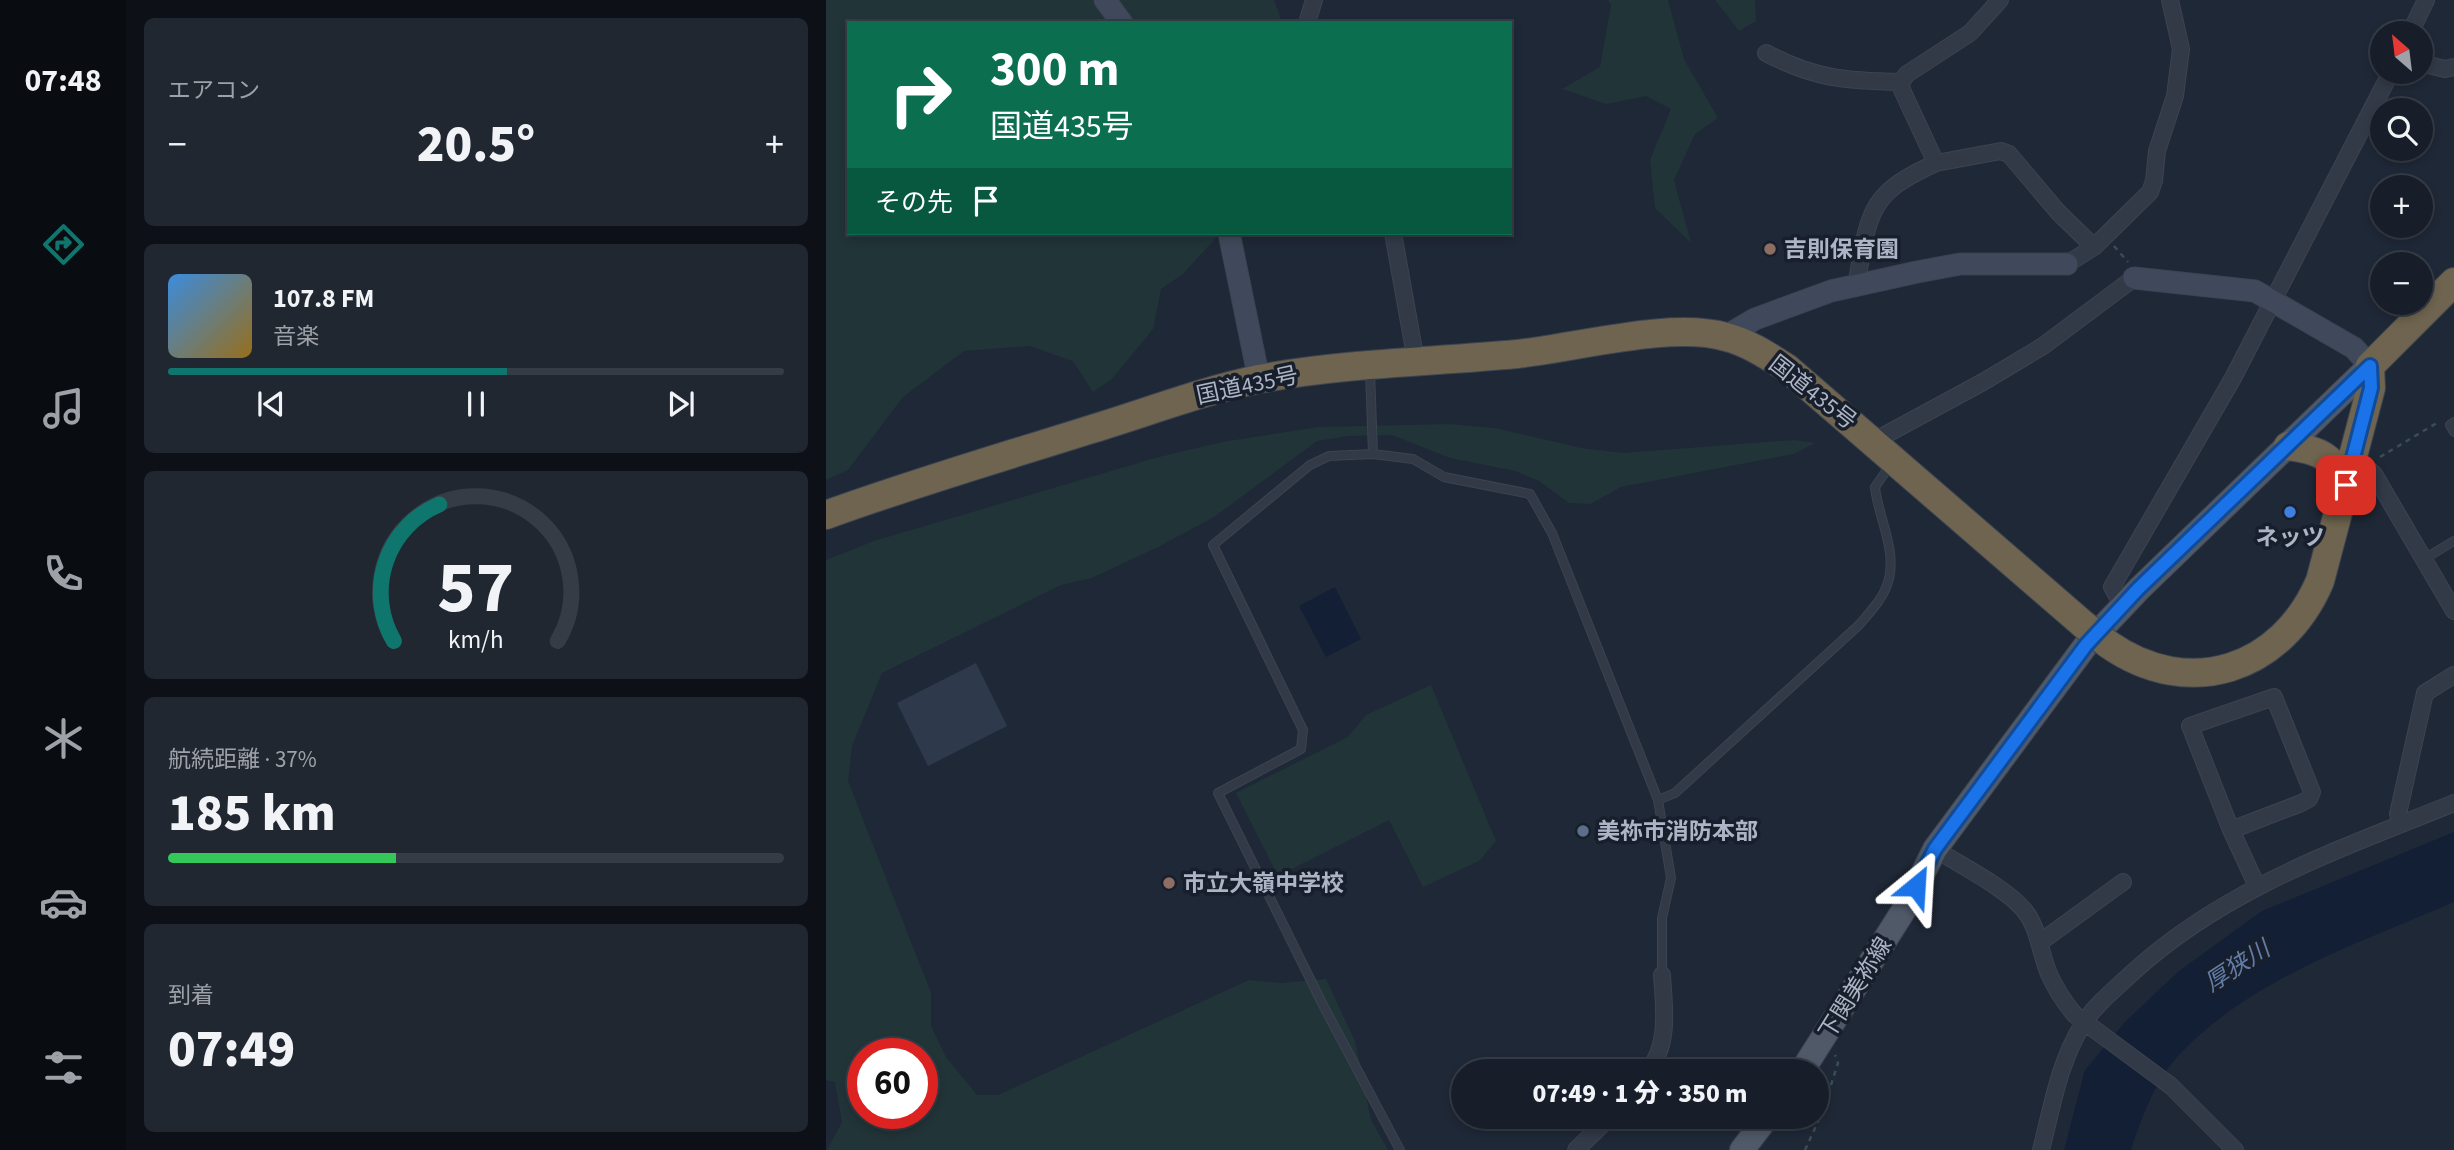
<!DOCTYPE html>
<html lang="ja">
<head>
<meta charset="utf-8">
<style>
  body { margin:0; font-family:"Source Sans 3","Noto Sans JP",sans-serif; background:#202731; color:#f1f3f6; height:100vh; display:flex; flex-direction:column; font-size:26px; white-space:nowrap }
  * { box-sizing:border-box; margin:0 }
  p { font-size:23px; color:#9ea2a8 }
  .icon { flex:none; width:38px; height:38px; fill:none; stroke:currentColor; stroke-width:2; stroke-linecap:round; stroke-linejoin:round }
  .map { position:relative; flex:1; overflow:hidden }
  .details { display:flex; flex-direction:column; gap:18px; padding:18px; background:#0d1017; width:700px }
  .details>* { flex:none }
  .hud { position:absolute; left:21px; top:21px; width:665px; height:214px; border-radius:0px; box-shadow:0 4px 10px #0003,0 0 0 2px #363c46; background:#0b6e4f; color:#fff; overflow:hidden }
  .needle { width:46px; rotate:332deg }
  .buttons { position:absolute; left:1544px; top:21px; display:grid; gap:14px }
  .buttons a { display:grid; place-items:center; width:63px; height:63px; border-radius:50%; background:#171e29; box-shadow:0 4px 10px #0003,0 0 0 2px #363c46; font-size:35px }
  .speed { position:absolute; left:21px; top:1038px; display:flex; gap:14px; font-size:35px; font-weight:700; text-align:center }
  .speed>* { display:grid; place-content:center; width:91px; height:91px; border-radius:50%; background:#171e29; box-shadow:0 4px 10px #0003,0 0 0 2px #363c46; line-height:1 }
  .speed .limit { border:10px solid #d22; background:#fff; color:#111 }
  .pin { position:absolute; display:grid; place-items:center; width:60px; height:60px; color:#fff; margin:-30px; border-radius:14px; box-shadow:0 4px 10px #0006 }
  .me { position:absolute; width:77px; margin:-38px; rotate:27deg; stroke-linejoin:round; filter:drop-shadow(0 0 5px #0008) }
  .turn { display:flex; align-items:center; gap:24px; height:147px; padding:0 28px; font-size:32px }
  .turn .icon { width:91px; height:91px; stroke-width:2.5 }
  .turn b { display:block; font-size:49px; line-height:60px }
  .then { display:flex; align-items:center; height:66px; padding:0 28px; background:#0003; gap:14px; font-size:26px }
  .big { font-size:52px; font-weight:800; line-height:1.1 }
  .details .tile { flex:1; display:flex; flex-direction:column; justify-content:center; gap:10px; min-width:0; padding:0 24px; border-radius:10px; background:#202731 }
  .details .dial { align-items:center; gap:0 }
  .dial svg { height:182px; overflow:visible; fill:none; stroke:#363c46; stroke-width:7; stroke-linecap:round; text-anchor:middle }
  .dial text { fill:#f1f3f6; stroke:none }
  .song { display:flex; align-items:center; gap:21px }
  .cover { width:84px; height:84px; border-radius:10px; background:linear-gradient(135deg,hsl(210 70% 55%),hsl(40 70% 35%)) }
  .played { height:7px; border-radius:4px; background:linear-gradient(90deg,#0f766e 55%,#363c46 55%) }
  .keys { display:flex; justify-content:space-around; direction:ltr }
  .heat { display:flex; justify-content:space-between; align-items:center; font-size:38px; direction:ltr }
  .charge { height:10px; border-radius:5px; background:linear-gradient(90deg,#34c759 37%,#363c46 0) }
  .trip { position:absolute; left:625px; top:1059px; width:378px; height:70px; border-radius:35px; background:#171e29; box-shadow:0 4px 10px #0003,0 0 0 2px #363c46; font-weight:800; line-height:70px; text-align:center }
  main { display:flex; flex:1; min-height:0 }
  .tabs { display:flex; flex-direction:column; width:126px; justify-content:space-around; align-items:center; background:#090c10; color:#9ea2a8 }
  .tabs .icon { width:49px; height:49px }
  .tabs .selected { color:#0f766e }
  .tabs b { font-size:32px; color:#f1f3f6 }
  .map>svg:first-child { display:block }
  .green { fill:#213438; fill-rule:evenodd }
  .water { fill:#131f35 }
  .building { fill:#2e394c }
  .lines { fill:none; stroke-linecap:round; stroke-linejoin:round }
  .lane-casing { stroke:#3c4351; stroke-width:10 }
  .street-casing { stroke:#3c4351; stroke-width:18 }
  .secondary-casing { stroke:#3c4351; stroke-width:23 }
  .primary-casing { stroke:#3c4351; stroke-width:26 }
  .highway-casing { stroke:#3d4452; stroke-width:30 }
  .path { stroke:#394e51; stroke-width:2.5; stroke-dasharray:5 5; stroke-linecap:butt }
  .lane { stroke:#323a48; stroke-width:8 }
  .street { stroke:#323a48; stroke-width:16 }
  .secondary { stroke:#40495b; stroke-width:21 }
  .primary { stroke:#505968; stroke-width:24 }
  .highway { stroke:#6e644f; stroke-width:28 }
  .highway-bridge-casing { stroke:#3d4452; stroke-width:30; stroke-linecap:butt }
  .highway-bridge { stroke:#6e644f; stroke-width:28 }
  .route-casing { stroke:#114b97; stroke-width:18 }
  .route { stroke:#1a73e8; stroke-width:12 }
  .education-dot { fill:#8d6e63; stroke:#181f2c; stroke-width:2.5 }
  .shop-dot { fill:#3f7fe0; stroke:#181f2c; stroke-width:2.5 }
  .service-dot { fill:#5c6f8a; stroke:#181f2c; stroke-width:2.5 }
  .labels { text-anchor:middle; stroke-width:7; stroke-linejoin:round; paint-order:stroke }
  .poi-label { font-size:23px; font-weight:bold; fill:#acb4c5; stroke:#181f2c; text-anchor:start }
  .street-label { font-size:23px; fill:#acb4c5; stroke:#181f2c }
  .water-label { font-size:24px; font-style:italic; fill:#637ca6; stroke:#181f2c }
</style>
</head>
<body>
<main>
<nav class="tabs">
<b>07:48</b>
<svg class="icon selected" aria-label="directions" viewBox="0 0 24 24"><path d="M12 3l9 9-9 9-9-9zM9 14v-3h6M13 9l2 2-2 2"/></svg>
<svg class="icon" aria-label="music" viewBox="0 0 24 24"><path d="M9 18V5l10-2v13"/><circle cx="6" cy="18" r="3"/><circle cx="16" cy="16" r="3"/></svg>
<svg class="icon" aria-label="phone" viewBox="0 0 24 24"><path d="M5 4h4l2 5-3 2q2 4 5 5l2-3 5 2v4C11 20 4 13 5 4z"/></svg>
<svg class="icon" aria-label="climate" viewBox="0 0 24 24"><path d="M12 3v18M4 7l16 10M4 17L20 7"/></svg>
<svg class="icon" aria-label="car" viewBox="0 0 24 24"><path d="M5 17H2v-5l4-1 3-4h7l3 4 3 1v5h-3M9 17h6M6 11h13"/><circle cx="7" cy="17" r="2"/><circle cx="17" cy="17" r="2"/></svg>
<svg class="icon" aria-label="filters" viewBox="0 0 24 24"><path d="M4 7h16M4 17h16"/><circle cx="9" cy="7" r="2"/><circle cx="15" cy="17" r="2"/></svg>
</nav>
<section class="details">
<div class="tile"><p>エアコン</p>
<div class="heat"><a>−</a><b class="big">20.5°</b><a>+</a></div>
</div>
<div class="tile">
<div class="song"><i class="cover"></i><div><b>107.8 FM</b><p>音楽</p></div></div>
<div class="played"></div>
<div class="keys"><svg class="icon" aria-label="previous" viewBox="0 0 24 24"><path d="M18 5L8 12l10 7zM5 5v14"/></svg><svg class="icon" aria-label="pause" viewBox="0 0 24 24"><path d="M8 5v14M16 5v14"/></svg><svg class="icon" aria-label="next" viewBox="0 0 24 24"><path d="M6 5l10 7-10 7zM19 5v14"/></svg></div>
</div>
<div class="tile dial"><svg viewBox="0 0 100 80">
<path d="M14 69A42 42 0 1 1 86 69"/>
<path d="M14 69A42 42 0 0 1 34 9" stroke="#0f766e"/>
<text x="50" y="56" font-size="32" font-weight="700">57</text>
<text x="50" y="72" font-size="11">km/h</text>
</svg></div>
<div class="tile"><p>航続距離 · 37%</p><b class="big">185 km</b><div class="charge"></div></div>
<div class="tile"><p>到着</p><b class="big">07:49</b></div>
</section>
<div class="map">
<svg width="1628" height="1150" viewBox="0 0 1628 1150">
  <rect width="100%" height="100%" fill="#1f2837"/>
  <!-- green -->
  <path class="green" d="M0 0H448L454 16 453 23H23V233H389L390 238 357 274 335 289 327 329 286 379 267 392 247 361 203 346 138 351 77 397 22 470 0 480Z
    M782 0H842L858 59 892 118 869 134 848 180 865 243 829 208 824 160 845 109 820 96 780 104 736 89 774 67 785 5Z
    M889 0H929L930 21 913 31Z
    M623 424 669 428 755 448 798 453 968 440 989 443 967 454 795 487 764 504 743 503 713 481 689 471 624 458 566 435 523 436 491 441 388 517 334 546 266 578 235 585 56 673 26 746 22 781 105 993V1026L120 1057 151 1095H172L423 980 455 983 500 979 529 1041 545 1120 562 1150H1L16 1122 9 1082 0 1080V560L48 541 329 458 396 442 493 427ZM37 1054H96V1113H37Z
    M605 685 670 841 653 861 597 887 563 820 452 876 410 793 522 737 540 715Z"/>
  <!-- water -->
  <path class="water" d="M509 587 535 639 500 657 473 606Z
    M1628 832V902C1534 943 1425 978 1353 1055 1329 1081 1316 1117 1305 1150H1238L1259 1070 1299 1022 1353 971 1436 911Z"/>
  <!-- building -->
  <path class="building" d="M150 663 181 726 102 766 71 703Z"/>
  <g class="lines">
    <!-- lane casing -->
    <g class="lane-casing">
      <path id="lane" d="M544 371 547 454 587 459 618 477 704 494 726 533 832 800 845 878 836 918V975
        M1628 422 1624 425 1628 432
        M547 454 503 456 484 465 387 545 477 730 475 749 392 793 498 1007 574 1150
        M1598 559 1628 541
        M832 800 849 793 1033 625C1043 613 1056 600 1061 585 1073 553 1052 518 1049 487L1065 464"/>
    </g>
    <!-- street casing -->
    <g class="street-casing">
      <path id="street" d="M481 23 488 0
        M1584 33 1600 0
        M940 53C989 79 1021 81 1075 82
        M1594 63 1619 69 1628 67
        M1110 163 1175 151 1183 154 1232 212 1268 247
        M567 233 590 361
        M1241 264 1268 247 1324 192 1328 181 1331 151 1349 96 1355 49 1344 0
        M1034 284 1032 275C1043 209 1046 192 1110 163L1076 90 1075 82 1081 74 1144 33 1174 0
        M1048 441 1157 382 1217 346 1308 278
        M1527 465 1540 467 1548 474 1628 611
        M1297 606 1286 587 1407 378 1565 72
        M1575 824 1572 814 1599 693 1628 675
        M1405 830 1473 804 1483 799 1486 792 1448 697 1364 726 1405 830 1431 886
        M1109 849C1134 865 1180 888 1198 910 1213 928 1214 953 1223 974 1230 990 1239 1003 1249 1015L1345 1086 1409 1150
        M1213 943 1297 882
        M822 1071C844 1044 838 1007 836 975
        M750 1150 785 1116
        M1215 1150C1226 1107 1233 1062 1257 1024 1269 1005 1289 989 1305 974 1397 889 1514 849 1628 803"/>
    </g>
    <!-- secondary casing -->
    <g class="secondary-casing">
      <path id="secondary" d="M279 0 296 23
        M403 233 433 379
        M1308 278 1429 291 1528 348 1544 366
        M900 336 929 319 1005 291 1091 272 1134 264H1241"/>
    </g>
    <!-- primary casing -->
    <g class="primary-casing">
      <path id="primary" d="M976 1071 1081 905 1109 849 1260 645 1313 589 1544 366
        M916 1150 942 1116"/>
    </g>
    <!-- highway casing -->
    <g class="highway-casing">
      <path id="highway" d="M1462 446C1494 450 1506 456 1520 485
        M0 515C88 483 177 457 266 429 322 412 376 391 433 379 518 363 605 362 691 354 750 348 845 321 900 337 923 343 942 356 961 368L1258 625
        M1282 644C1363 701 1456 670 1494 581L1545 388 1544 366 1628 282"/>
    </g>
    <!-- path -->
    <path class="path" d="M1288 246 1302 262
      M1554 457 1614 421
      M979 1150 996 1113 1012 1063 1009 1055"/>
    <!-- lane -->
    <use href="#lane" class="lane"/>
    <!-- street -->
    <use href="#street" class="street"/>
    <!-- secondary -->
    <use href="#secondary" class="secondary"/>
    <!-- primary -->
    <use href="#primary" class="primary"/>
    <!-- highway -->
    <use href="#highway" class="highway"/>
    <!-- highway-bridge casing -->
    <g class="highway-bridge-casing">
      <path id="highway-bridge" d="M1258 625 1282 644"/>
    </g>
    <!-- highway-bridge -->
    <use href="#highway-bridge" class="highway-bridge"/>
  </g>
  <g class="lines">
    <!-- route casing -->
    <g class="route-casing">
      <path id="route" d="M1090 886 1109 849 1260 645 1312 589 1544 366 1545 388 1520 485"/>
    </g>
    <!-- route -->
    <use href="#route" class="route"/>
  </g>
  <!-- markers -->
  <g class="education-dot">
    <circle cx="944" cy="249" r="7"/>
    <circle cx="343" cy="883" r="7"/>
  </g>
  <circle class="shop-dot" cx="1464" cy="512" r="7"/>
  <circle class="service-dot" cx="757" cy="831" r="7"/>
  <g class="labels">
    <!-- poi labels -->
    <g class="poi-label">
      <text x="958" y="257">吉則保育園</text>
      <text x="1464" y="545" text-anchor="middle">ネッツ</text>
      <text x="771" y="839">美祢市消防本部</text>
      <text x="357" y="891">市立大嶺中学校</text>
    </g>
    <!-- street labels -->
    <g class="street-label">
      <text transform="translate(421 385) rotate(-12)" y="8">国道435号</text>
      <text transform="translate(987 392) rotate(38)" y="8">国道435号</text>
      <text transform="translate(1029 988) rotate(-58)" y="8">下関美祢線</text>
    </g>
    <!-- water labels -->
    <g class="water-label">
      <text transform="translate(1411 966) rotate(-33)" y="8">厚狭川</text>
    </g>
  </g>
</svg>
<div class="buttons">
<a><svg class="needle" viewBox="-14 -14 28 28"><path d="M0-13l5 13h-10z" fill="#e53935"/><path d="M0 13l5-13h-10z" fill="#9ea2a8"/></svg></a>
<a><svg class="icon" aria-label="search" viewBox="0 0 24 24"><circle cx="10" cy="10" r="6"/><path d="M15 15l6 6"/></svg></a>
<a>+</a>
<a>−</a>
</div>
<div class="speed"><div class="limit">60</div></div>
<div class="pin" style="left:1520px;top:485px;background:#d93025"><svg class="icon" aria-label="arrive" viewBox="0 0 24 24"><path d="M6 21V4h12l-3 4 3 4H6"/></svg></div>
<svg class="me" style="left:1090px;top:886px" viewBox="-20 -20 40 40"><path d="M0-17L14 15 0 8-14 15z" fill="#1a73e8" stroke="#fff" stroke-width="4"/></svg>
<div class="trip">07:49 · 1 分 · 350 m</div>
<div class="hud">
<div class="turn"><svg class="icon" aria-label="right" viewBox="0 0 24 24"><path d="M7 20v-9h11M14 6l5 5-5 5"/></svg><div><b>300 m</b>国道435号</div></div>
<div class="then">その先<svg class="icon" aria-label="arrive" viewBox="0 0 24 24"><path d="M6 21V4h12l-3 4 3 4H6"/></svg></div>
</div>
</div>
</main>
</body>
</html>
